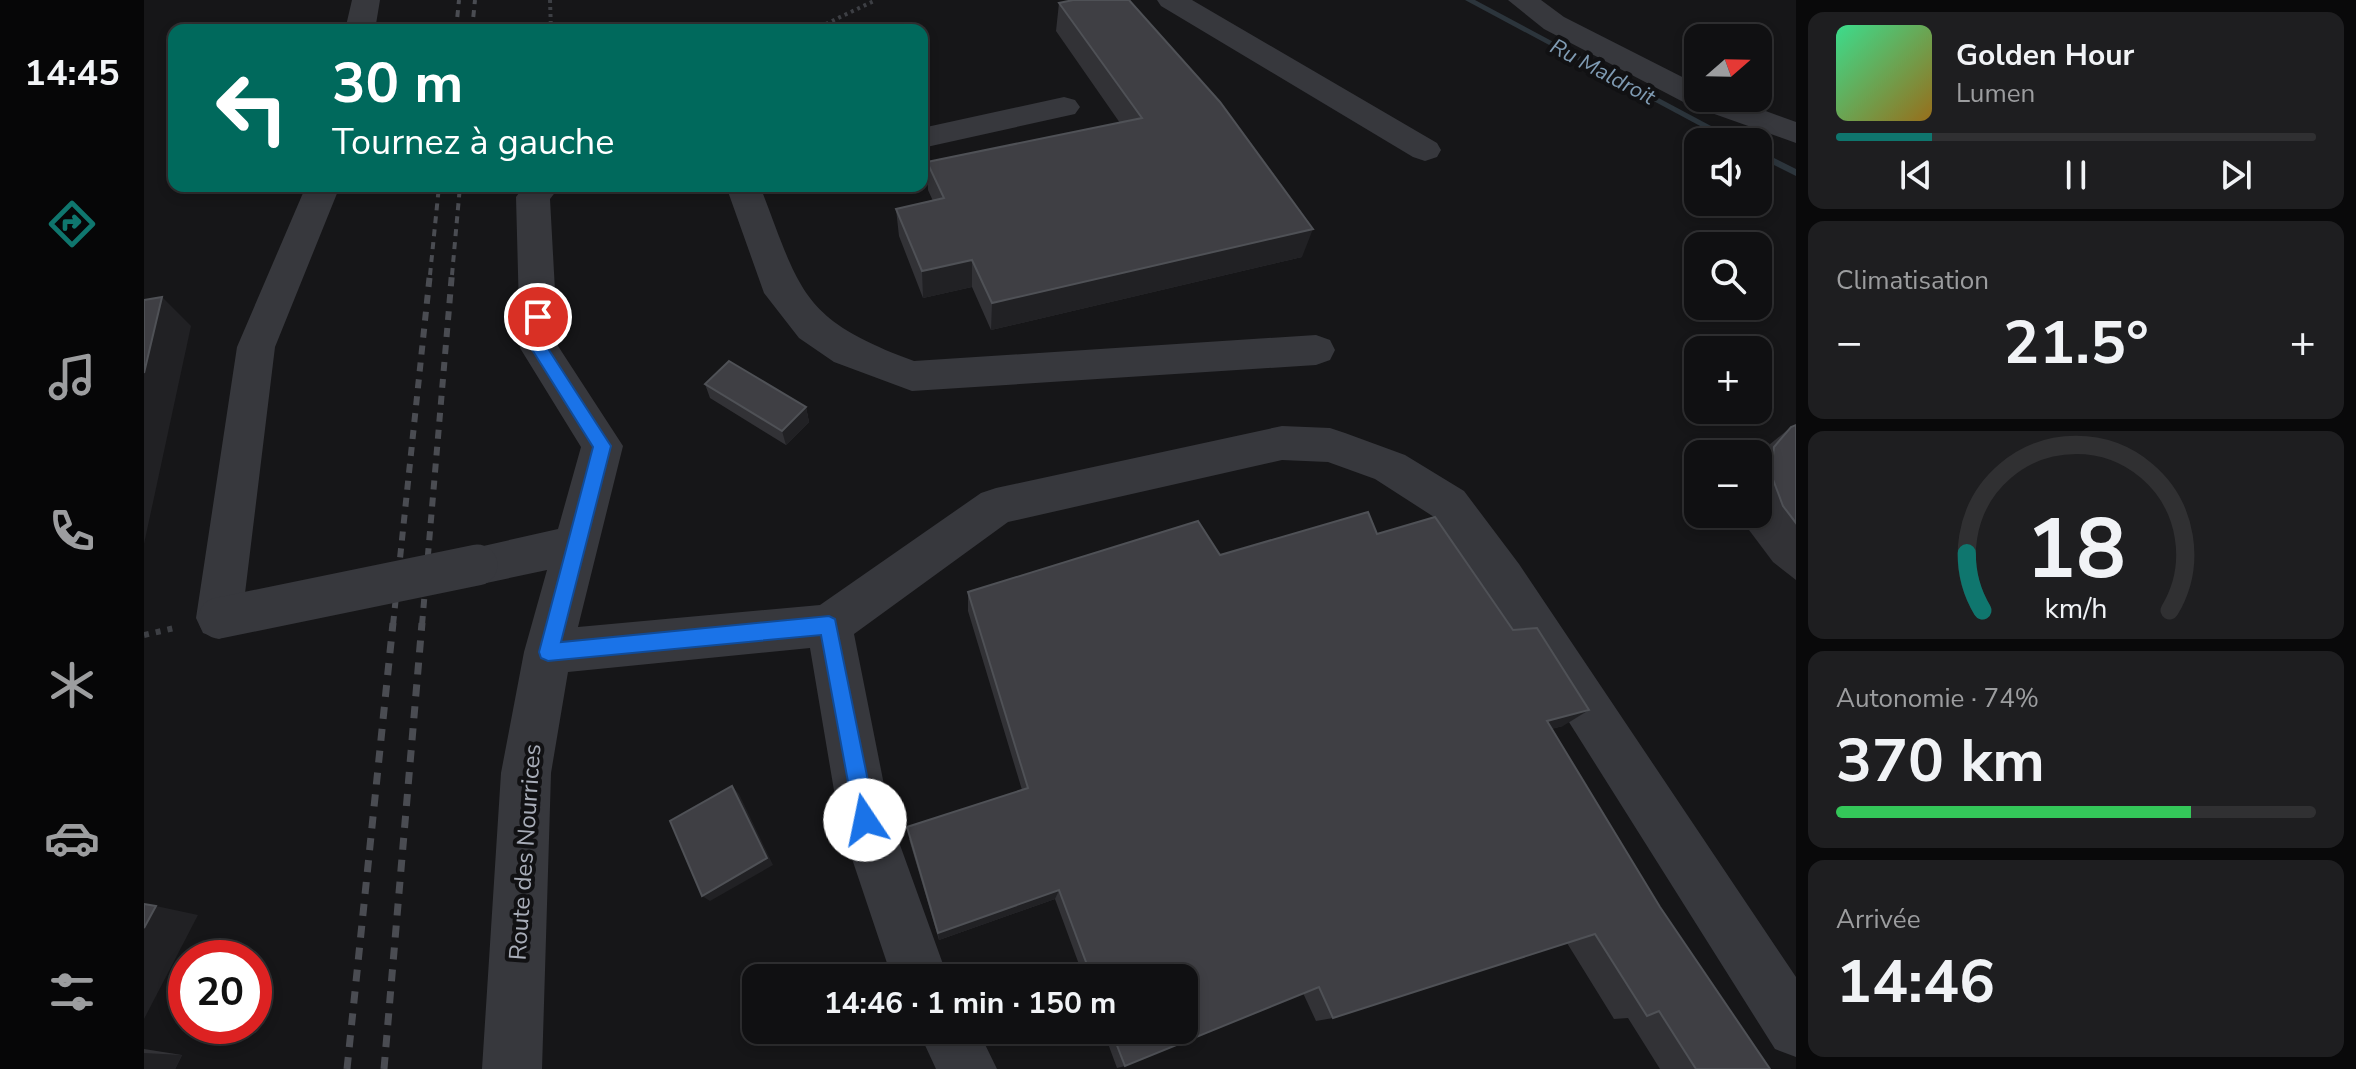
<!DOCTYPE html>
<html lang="fr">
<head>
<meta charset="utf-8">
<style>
  body { margin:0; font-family:"Nunito Sans",sans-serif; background:#1e1e20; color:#f1f3f6; height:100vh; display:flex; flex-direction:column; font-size:30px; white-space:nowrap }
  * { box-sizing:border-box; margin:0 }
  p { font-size:26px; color:#9c9d9f }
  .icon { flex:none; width:44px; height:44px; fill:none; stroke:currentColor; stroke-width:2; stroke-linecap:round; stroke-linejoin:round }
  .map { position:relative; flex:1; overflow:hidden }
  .details { display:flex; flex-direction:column; gap:12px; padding:12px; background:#09090a; width:560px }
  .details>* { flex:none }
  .banner { position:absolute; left:24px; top:24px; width:760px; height:168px; border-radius:16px; box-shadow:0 4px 12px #0003,0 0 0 2px #303032; background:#00695c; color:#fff; overflow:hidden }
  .needle { width:52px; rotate:70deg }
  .fabs { position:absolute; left:1540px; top:24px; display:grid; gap:16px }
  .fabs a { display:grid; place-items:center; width:88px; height:88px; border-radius:16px; background:#101012; box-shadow:0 4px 12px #0003,0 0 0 2px #303032; font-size:40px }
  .speed { position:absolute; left:24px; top:940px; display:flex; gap:16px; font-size:40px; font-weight:700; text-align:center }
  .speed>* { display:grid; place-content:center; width:104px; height:104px; border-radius:50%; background:#101012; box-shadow:0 4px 12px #0003,0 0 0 2px #303032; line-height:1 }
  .speed .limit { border:12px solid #d22; background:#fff; color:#111 }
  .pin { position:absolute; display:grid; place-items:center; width:68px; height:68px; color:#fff; margin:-34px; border:4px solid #fff; border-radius:50%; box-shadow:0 2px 8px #0007 }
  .me { position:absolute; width:88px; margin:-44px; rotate:349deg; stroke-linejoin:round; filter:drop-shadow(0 0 6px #0008) }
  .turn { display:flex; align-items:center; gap:28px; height:168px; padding:0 32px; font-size:36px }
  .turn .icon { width:104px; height:104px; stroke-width:2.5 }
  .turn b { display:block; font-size:56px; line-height:68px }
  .big { font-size:60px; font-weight:700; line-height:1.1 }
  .details .card { flex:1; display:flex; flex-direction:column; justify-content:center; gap:12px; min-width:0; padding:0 28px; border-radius:16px; background:#1e1e20 }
  .details .dial { align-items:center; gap:0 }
  .dial svg { height:208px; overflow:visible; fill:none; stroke:#303032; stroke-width:7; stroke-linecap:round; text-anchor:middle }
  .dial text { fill:#f1f3f6; stroke:none }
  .song { display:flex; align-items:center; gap:24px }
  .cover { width:96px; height:96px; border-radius:12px; background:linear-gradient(135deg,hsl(150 70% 55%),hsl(40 70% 35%)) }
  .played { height:8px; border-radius:4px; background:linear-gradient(90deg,#0f766e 20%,#303032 20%) }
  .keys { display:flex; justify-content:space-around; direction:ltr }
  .heat { display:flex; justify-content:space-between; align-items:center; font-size:44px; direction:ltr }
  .charge { height:12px; border-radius:6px; background:linear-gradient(90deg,#34c759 74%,#303032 0) }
  .trip { position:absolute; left:598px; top:964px; width:456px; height:80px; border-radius:16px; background:#101012; box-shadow:0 4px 12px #0003,0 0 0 2px #303032; font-weight:700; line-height:80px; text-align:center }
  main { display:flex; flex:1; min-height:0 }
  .menu { display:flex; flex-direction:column; width:144px; justify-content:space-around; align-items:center; background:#060607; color:#9c9d9f }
  .menu .icon { width:56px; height:56px }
  .menu .active { color:#0f766e }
  .menu b { font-size:36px; color:#f1f3f6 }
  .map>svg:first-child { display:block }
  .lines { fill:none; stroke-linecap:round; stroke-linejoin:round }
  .stream { fill:#2c353c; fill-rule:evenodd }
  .path-far1 { stroke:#3d3f44; stroke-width:4; stroke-dasharray:3 4; stroke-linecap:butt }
  .path { stroke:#3d3f44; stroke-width:6; stroke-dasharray:5 7; stroke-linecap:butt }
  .minor { fill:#37383d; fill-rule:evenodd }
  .rail-far2 { stroke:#4a4c52; stroke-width:4; stroke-dasharray:7 6; stroke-linecap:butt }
  .rail-far1 { stroke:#4a4c52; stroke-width:6; stroke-dasharray:9 8; stroke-linecap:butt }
  .rail { stroke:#4a4c52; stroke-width:7; stroke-dasharray:12 10; stroke-linecap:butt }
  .minor-bridge { stroke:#37383d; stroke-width:41 }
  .wall { fill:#323236 }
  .shaded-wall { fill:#212124 }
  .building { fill:#3f3f44; stroke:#4f5156; stroke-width:2 }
  .route { fill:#1a73e8; stroke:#114b97; stroke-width:2 }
  .labels { text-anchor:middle; stroke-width:8; stroke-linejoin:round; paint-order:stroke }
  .far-water-label { font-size:22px; font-style:italic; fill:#7f9bb3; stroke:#111113 }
  .street-label { font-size:24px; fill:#a8adb8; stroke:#111113 }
</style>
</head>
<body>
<main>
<nav class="menu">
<b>14:45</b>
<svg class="icon active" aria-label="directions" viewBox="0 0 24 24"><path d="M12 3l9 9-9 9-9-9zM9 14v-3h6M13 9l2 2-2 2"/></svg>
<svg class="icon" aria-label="music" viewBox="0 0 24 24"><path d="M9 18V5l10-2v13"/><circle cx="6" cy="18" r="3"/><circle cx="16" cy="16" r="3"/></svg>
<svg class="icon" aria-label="phone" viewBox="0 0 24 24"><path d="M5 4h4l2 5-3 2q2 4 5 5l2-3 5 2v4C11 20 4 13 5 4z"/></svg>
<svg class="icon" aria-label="climate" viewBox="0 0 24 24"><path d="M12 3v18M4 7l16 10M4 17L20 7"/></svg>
<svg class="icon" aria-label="car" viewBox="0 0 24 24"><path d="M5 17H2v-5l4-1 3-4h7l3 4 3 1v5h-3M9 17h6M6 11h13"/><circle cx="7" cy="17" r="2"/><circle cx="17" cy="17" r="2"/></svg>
<svg class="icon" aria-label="filters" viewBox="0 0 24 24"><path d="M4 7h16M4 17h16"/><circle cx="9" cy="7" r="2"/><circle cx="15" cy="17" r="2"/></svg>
</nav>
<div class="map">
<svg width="1652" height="1069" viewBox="0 0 1652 1069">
  <rect width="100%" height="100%" fill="#161618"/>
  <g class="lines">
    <!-- stream -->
    <path class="stream" d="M1321 0H1331L1597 142H1586Z
      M1614 150 1652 169V176L1614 157Z"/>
    <!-- path-far1 -->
    <path class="path-far1" d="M406 0 407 30
      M669 30 732 0"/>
    <!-- path -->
    <path class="path" d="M0 635 35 627"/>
    <!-- minor -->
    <path class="minor" d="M208 0H236L231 30H201Z
      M1013 0H1048L1293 143 1297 150 1293 157 1281 161 1269 157 1017 6Z
      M1364 0H1397L1420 17 1554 85V98H1586L1652 122V143L1545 105 1400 29Z
      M920 97 931 100 936 107 931 114 778 148V128Z
      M162 186H196L131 347 98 618 91 633 75 639 59 633 52 618 93 347Z
      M380 186H416L406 199 414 346 479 446 434 627 676 605 837 493 852 488 1138 426 1186 428 1201 433 1261 455 1320 491 1375 564 1652 977V1057L1631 1049 1343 592 1290 517 1231 479 1184 462 1138 460 864 522 710 634 747 820 804 978H748L695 820 666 648 424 672 407 773 398 1069H338L357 773 380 652 403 570 333 585 317 579 311 565 317 551 414 529 437 447 376 348 372 197Z
      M582 186H616C657 292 656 319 770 361L1172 335 1186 340 1191 350 1186 360 1172 365 768 391 690 362 655 338 620 293Z
      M774 1030H834L853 1069H792Z"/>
    <!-- rail-far2 -->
    <path class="rail-far2" d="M312 30 315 0
      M328 30 331 0
      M286 275 295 186
      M308 275 316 186"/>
    <!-- rail-far1 -->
    <path class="rail-far1" d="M249 625 286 273
      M278 625 308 273"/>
    <!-- rail -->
    <path class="rail" d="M203 1069 249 623
      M240 1069 278 623"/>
    <!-- minor-bridge -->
    <path class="minor-bridge" d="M75 618 333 565"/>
  </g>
  <!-- wall -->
  <path class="wall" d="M915 3 1158 257 847 330 828 287 779 298 755 236 752 209 789 201 784 190 783 162 976 123 912 31Z
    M561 384 662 407 665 422 642 445 566 398Z
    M1652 425V580L1629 562 1605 530 1600 514H1614V454L1647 427Z
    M1233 534 1419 726 1407 729 1516 907 1626 1069H1516L1484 1018 1470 1019 1423 943 1189 1018 1172 1021 1159 993 981 1066 973 1068 959 1030H1040V978H940L911 899 795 940 765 839 878 790 824 611V592Z
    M0 1049 38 1055 31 1069H0Z"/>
  <!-- shaded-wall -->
  <path class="shaded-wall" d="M1169 229 1158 257 847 330 848 303Z
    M828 260V287L779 298 778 271Z
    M18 297 47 326 0 544V373Z
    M662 407 665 422 642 445 638 431Z
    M1445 710 1419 726 1379 736 1403 721Z
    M588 786 595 794 629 865 566 901 558 896Z
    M915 890 911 899 795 940 794 933Z
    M12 906 54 915 0 1019V928Z
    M0 1053 38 1055 31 1069H0Z"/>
  <!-- building -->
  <path class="building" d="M929 0H985L1076 102 1169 229 848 303 828 260 778 271 752 209 800 198 783 162 998 118 915 3Z
    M18 297 0 373V300Z
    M585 361 662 407 638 431 561 384Z
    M1652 425V523L1639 506 1627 474 1630 447 1647 427Z
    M1224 512 1233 534 1291 517 1369 630 1393 628 1445 710 1403 721 1516 907 1626 1069H1552L1515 1011 1503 1016 1451 934 1189 1018 1175 987 981 1066 967 1030H1040V978H948L915 890 794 933 763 827 884 788 824 592 1054 521 1076 555Z
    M588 786 623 858 558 896 526 821Z
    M0 904 12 906 0 928Z"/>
  <!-- route -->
  <path class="route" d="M394 312 402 317 403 347 467 446 417 642 685 616 691 619 732 820 729 827 721 830 714 827 711 820 677 635 404 661 397 658 395 652 449 447 387 348 386 317Z"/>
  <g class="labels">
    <!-- far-water labels -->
    <g class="far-water-label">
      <text transform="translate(1459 71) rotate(28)" y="8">Ru Maldroit</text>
    </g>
    <!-- street labels -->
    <g class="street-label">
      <text transform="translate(381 852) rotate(-86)" y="8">Route des Nourrices</text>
    </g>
  </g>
</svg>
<div class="fabs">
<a><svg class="needle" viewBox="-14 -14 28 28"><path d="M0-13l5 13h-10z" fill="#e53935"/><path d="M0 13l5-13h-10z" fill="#9c9d9f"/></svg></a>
<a><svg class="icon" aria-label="sound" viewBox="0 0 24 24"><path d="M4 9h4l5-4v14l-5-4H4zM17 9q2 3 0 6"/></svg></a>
<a><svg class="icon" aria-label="search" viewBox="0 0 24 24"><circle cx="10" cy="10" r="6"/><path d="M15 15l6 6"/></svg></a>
<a>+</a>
<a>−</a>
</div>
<div class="speed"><div class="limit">20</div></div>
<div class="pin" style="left:394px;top:317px;background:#d93025"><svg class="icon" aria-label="arrive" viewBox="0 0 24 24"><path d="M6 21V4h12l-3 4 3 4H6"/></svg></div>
<svg class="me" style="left:721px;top:820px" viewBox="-20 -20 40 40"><circle r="19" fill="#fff"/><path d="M0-13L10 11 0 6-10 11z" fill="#1a73e8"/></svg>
<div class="trip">14:46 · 1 min · 150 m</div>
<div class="banner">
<div class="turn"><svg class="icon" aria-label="left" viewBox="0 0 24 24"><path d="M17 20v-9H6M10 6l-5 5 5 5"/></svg><div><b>30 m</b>Tournez à gauche</div></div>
</div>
</div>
<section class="details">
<div class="card">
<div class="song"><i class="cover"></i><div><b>Golden Hour</b><p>Lumen</p></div></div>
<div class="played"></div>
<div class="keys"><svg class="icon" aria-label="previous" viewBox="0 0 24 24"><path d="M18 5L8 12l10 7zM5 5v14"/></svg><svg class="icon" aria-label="pause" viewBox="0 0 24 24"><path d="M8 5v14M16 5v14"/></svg><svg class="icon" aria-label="next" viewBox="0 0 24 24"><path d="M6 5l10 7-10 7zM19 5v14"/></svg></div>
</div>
<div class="card"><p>Climatisation</p>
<div class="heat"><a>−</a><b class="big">21.5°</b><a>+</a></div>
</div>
<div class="card dial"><svg viewBox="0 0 100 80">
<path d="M14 69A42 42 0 1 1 86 69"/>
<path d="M14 69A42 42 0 0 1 8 47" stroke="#0f766e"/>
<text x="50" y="56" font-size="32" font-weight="700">18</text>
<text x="50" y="72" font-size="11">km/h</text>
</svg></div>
<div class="card"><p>Autonomie · 74%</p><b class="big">370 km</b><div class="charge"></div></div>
<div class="card"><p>Arrivée</p><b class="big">14:46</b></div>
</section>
</main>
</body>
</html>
